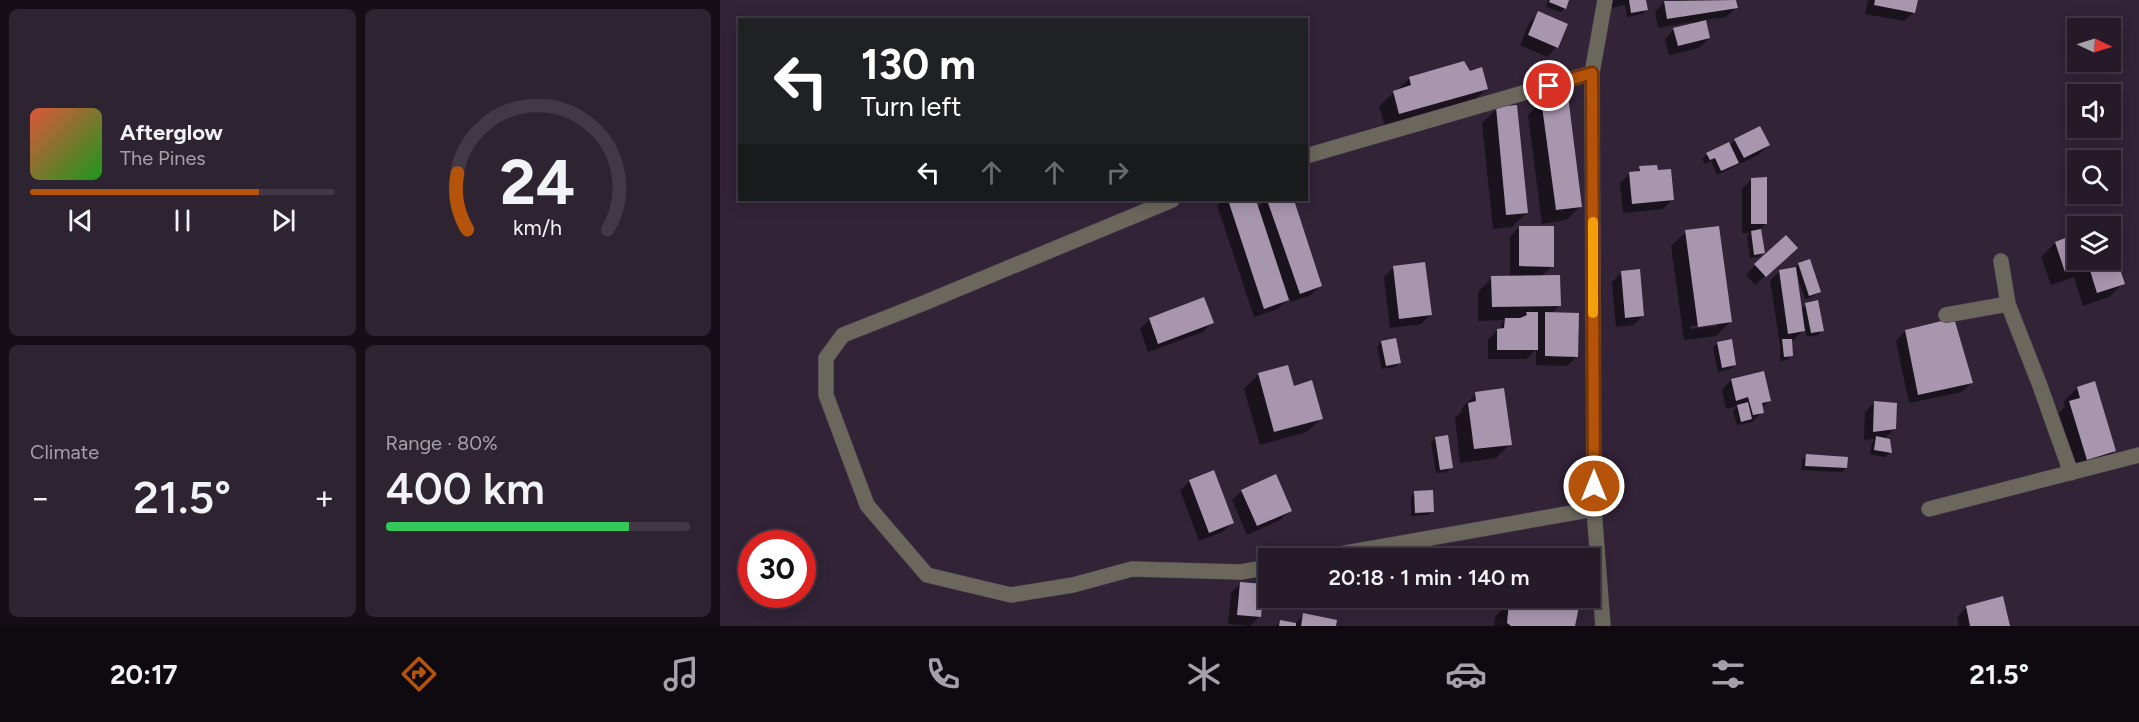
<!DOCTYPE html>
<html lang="en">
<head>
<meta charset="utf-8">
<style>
  body { margin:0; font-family:Figtree,sans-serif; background:#2e2331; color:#f1f3f6; height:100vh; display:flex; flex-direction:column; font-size:22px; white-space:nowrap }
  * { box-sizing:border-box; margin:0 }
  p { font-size:20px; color:#a4a1a8 }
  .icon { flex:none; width:33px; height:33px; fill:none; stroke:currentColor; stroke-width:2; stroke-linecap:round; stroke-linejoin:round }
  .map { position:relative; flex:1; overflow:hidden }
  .drawer { display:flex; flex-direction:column; gap:9px; padding:9px; background:#150e17; width:720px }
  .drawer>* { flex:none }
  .guide { position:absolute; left:18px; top:18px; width:570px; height:183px; border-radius:0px; box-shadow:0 3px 15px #0003,0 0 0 2px #423846; background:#202124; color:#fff; overflow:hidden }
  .needle { width:39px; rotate:94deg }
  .buttons { position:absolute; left:1347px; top:18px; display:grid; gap:12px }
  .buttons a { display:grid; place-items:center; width:54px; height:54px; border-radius:0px; background:#261a29; box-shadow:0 3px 15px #0003,0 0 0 2px #423846; font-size:30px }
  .speed { position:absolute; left:18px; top:530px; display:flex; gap:12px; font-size:30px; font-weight:700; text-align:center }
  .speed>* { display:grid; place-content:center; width:78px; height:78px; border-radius:50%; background:#261a29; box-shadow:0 3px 15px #0003,0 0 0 2px #423846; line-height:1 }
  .speed .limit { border:9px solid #d22; background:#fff; color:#111 }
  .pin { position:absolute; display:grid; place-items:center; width:51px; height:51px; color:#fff; margin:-26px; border:3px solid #fff; border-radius:50%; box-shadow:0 2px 6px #0007 }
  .me { position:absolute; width:66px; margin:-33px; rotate:0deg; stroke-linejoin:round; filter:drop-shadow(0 0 4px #0008) }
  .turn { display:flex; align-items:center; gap:21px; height:126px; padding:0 24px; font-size:27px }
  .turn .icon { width:78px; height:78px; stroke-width:2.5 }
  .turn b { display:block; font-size:42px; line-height:51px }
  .lanes { display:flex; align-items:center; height:57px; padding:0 24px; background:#0003; justify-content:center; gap:30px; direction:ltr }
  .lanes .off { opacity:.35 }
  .big { font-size:45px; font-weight:600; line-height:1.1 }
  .drawer .tile { flex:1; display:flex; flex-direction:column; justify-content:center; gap:9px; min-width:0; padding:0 21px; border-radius:9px; background:#2e2331 }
  .drawer .dial { align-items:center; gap:0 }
  .dial svg { height:156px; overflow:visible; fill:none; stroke:#423846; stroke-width:7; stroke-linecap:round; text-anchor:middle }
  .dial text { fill:#f1f3f6; stroke:none }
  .song { display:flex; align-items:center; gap:18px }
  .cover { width:72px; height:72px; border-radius:9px; background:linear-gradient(135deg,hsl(10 70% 55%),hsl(120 70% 35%)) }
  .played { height:6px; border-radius:3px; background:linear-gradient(90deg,#b45309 75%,#423846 75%) }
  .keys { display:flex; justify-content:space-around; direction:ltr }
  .heat { display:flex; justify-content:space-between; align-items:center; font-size:33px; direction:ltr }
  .charge { height:9px; border-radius:4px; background:linear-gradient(90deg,#34c759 80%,#423846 0) }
  .drawer .tiles { flex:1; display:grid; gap:9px; grid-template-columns:repeat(2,1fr) }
  .trip { position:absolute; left:538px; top:548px; width:342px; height:60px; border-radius:0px; background:#261a29; box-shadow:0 3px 15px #0003,0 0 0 2px #423846; font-weight:600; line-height:60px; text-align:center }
  .dock { display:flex; height:96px; justify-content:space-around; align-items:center; background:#0f0a10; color:#a4a1a8 }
  .dock .icon { width:42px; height:42px }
  .dock .active { color:#b45309 }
  .dock b { font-size:27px; color:#f1f3f6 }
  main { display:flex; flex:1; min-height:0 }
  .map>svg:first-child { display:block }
  .shadow { fill:#0007; fill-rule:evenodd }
  .building { fill:#a896af }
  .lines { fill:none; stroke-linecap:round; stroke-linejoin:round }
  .minor-casing { stroke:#4f4154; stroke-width:16 }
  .minor { stroke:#6b675c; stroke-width:15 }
  .route-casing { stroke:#753606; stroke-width:15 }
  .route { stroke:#b45309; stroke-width:10 }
  .slow { stroke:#f59e0b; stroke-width:10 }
</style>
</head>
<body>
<main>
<section class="drawer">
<div class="tiles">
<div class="tile">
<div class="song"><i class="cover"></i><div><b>Afterglow</b><p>The Pines</p></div></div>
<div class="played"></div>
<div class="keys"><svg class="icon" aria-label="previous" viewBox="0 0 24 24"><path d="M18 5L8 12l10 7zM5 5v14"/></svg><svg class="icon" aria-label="pause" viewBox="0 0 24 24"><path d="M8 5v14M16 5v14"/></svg><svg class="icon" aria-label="next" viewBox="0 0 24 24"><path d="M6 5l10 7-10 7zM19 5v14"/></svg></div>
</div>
<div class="tile dial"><svg viewBox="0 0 100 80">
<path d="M14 69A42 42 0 1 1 86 69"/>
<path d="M14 69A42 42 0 0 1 9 40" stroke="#b45309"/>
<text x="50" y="56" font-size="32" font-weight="700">24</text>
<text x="50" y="72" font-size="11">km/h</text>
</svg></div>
<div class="tile"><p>Climate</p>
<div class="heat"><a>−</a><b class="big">21.5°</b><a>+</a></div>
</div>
<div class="tile"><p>Range · 80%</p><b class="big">400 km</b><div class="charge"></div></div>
</div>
</section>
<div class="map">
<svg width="1419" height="626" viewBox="0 0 1419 626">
  <rect width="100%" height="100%" fill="#322337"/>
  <!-- shadow -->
  <path class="shadow" d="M828 0H848L845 8 841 12 826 7Z
    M889 0H927L925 1 926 10 922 14 907 17 905 5 890 8Z
    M957 0H1015L1016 7 1006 17 984 20 989 38 979 48 949 55 945 39 954 29 973 25 972 22 938 28 935 12 944 2Z
    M1148 0H1196L1194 12 1184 21 1145 14Z
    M819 13 846 25 836 47 827 57 800 45 809 23Z
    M750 73 767 88 753 102 665 127 659 106 690 78Z
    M822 100 861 206 846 220 822 224 808 115Z
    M777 109 806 213 792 227 773 229 762 123Z
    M1015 140 1048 145 1038 155 997 175 991 161 985 164 982 159 987 154 1009 146Z
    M920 168 952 200 943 209 903 213 900 183 910 173H915Z
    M1032 179 1046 223 1039 230 1043 252 1039 257 1030 258 1027 237 1030 233H1022V189Z
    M503 200H535L537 208 545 200H572L600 286 591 295 571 302 569 297 558 309 534 317 497 205Z
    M799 227 832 266 822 276 839 305 831 314 857 356 847 366 816 365V349L807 359H768V340L777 330H781V324L785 320 758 321V292L772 278 790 277V237Z
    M966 232 1010 322 996 336 964 340 951 246ZM997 323V326L970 329V326Z
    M1335 243 1358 260H1390V246L1403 283 1389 297 1363 306 1354 277 1331 285 1321 257Z
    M1066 257 1035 285 1026 275 1035 265Z
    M1079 264 1099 292 1094 296 1085 299 1077 275 1081 310 1086 304 1102 331 1098 335 1087 337 1085 328 1074 340 1070 341 1072 355 1067 360 1060 361V344L1050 281 1060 271 1074 269Z
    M674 267 710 315 701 324 670 328 664 277Z
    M902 272 923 316 913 325 896 327 892 282Z
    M484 299 492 322 483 332 428 352 420 329 429 320Z
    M1185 331 1252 382 1242 392 1189 403 1176 341Z
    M661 342 680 362 675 367 662 369 657 347Z
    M998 343 1015 365 1010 369 998 372 993 348Z
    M567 367 573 387 601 418 587 432 540 445 524 389 538 375Z
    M1011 380 1050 400 1041 408 1042 412 1032 422 1017 425 1013 411 1018 406 1006 409 1002 390Z
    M1357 388 1394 451 1380 465 1353 474 1335 417 1345 407 1343 402Z
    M756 394 790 444 776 458 740 463 735 418 742 411V408Z
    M1154 403 1175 428 1164 439 1170 452 1166 457 1150 454 1152 443 1155 439 1144 440 1145 412Z
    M716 438 731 467 727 472 716 473 711 443Z
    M1087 456 1126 468 1122 472 1081 470 1082 460Z
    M470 481 512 523 502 532 479 541 460 490Z
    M522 491 570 510 560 520 527 535 512 500Z
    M695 493 713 511 708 515 691 516V497Z
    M520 584 540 616 530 626 508 624 511 593Z
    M840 597H860L853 626H774L775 617 789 603Z
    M1247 607 1289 626H1239L1237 617Z
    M584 615 615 626H556L561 621 574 624Z"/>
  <!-- building -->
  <path class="building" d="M830 0H849L846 9 829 2Z
    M909 0H926L928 10 911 13Z
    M1016 0 1018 8 947 19 944 1Z
    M1155 0H1198L1195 13 1154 5Z
    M818 11 848 24 838 48 808 35Z
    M986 20 990 38 958 46 953 28Z
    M744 61 750 71 762 67 768 89 679 114 673 91 691 85 689 77Z
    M848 96 862 207 836 210 821 99Z
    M797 105 808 213 786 215 776 107Z
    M1040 126 1050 145 1024 158 1014 139Z
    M1009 142 1019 163 1001 171 995 158 990 160 986 153Z
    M937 165 938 170 951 169 954 200 912 204 909 172 920 171 919 166Z
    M1047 177V224H1031V178Z
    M508 200H536L569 300 544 309Z
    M547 200H574L602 286 580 294Z
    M799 226H834V267L799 266Z
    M999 226 1012 322 978 327 965 230Z
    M1041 229 1045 253 1034 255 1031 231Z
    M1066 235 1078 248 1046 277 1034 264Z
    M1353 235 1358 248V260H1390L1391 242 1405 284 1377 293 1368 264 1345 272 1335 242Z
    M1090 259 1101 292 1089 296 1078 263Z
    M705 262 712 315 679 319 673 266Z
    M1076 267 1085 331 1068 334 1059 270Z
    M920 269 924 316 905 318 901 271Z
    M840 275 841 306 772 307 771 276Z
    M484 297 494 323 438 344 429 318Z
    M1098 300 1104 331 1091 333 1085 303Z
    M806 312H818V350H777V329L784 328 785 318H800L807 315Z
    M825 312 859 313 858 357 825 356Z
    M1234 318 1253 383 1198 395 1185 330Z
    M676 338 681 363 666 366 661 341Z
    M1012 339 1016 365 1002 368 997 342Z
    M1062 339H1072L1073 356 1064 357Z
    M568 365 574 386 592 380 603 419 554 432 538 373Z
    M1044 371 1051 401 1042 403 1044 413 1033 415 1028 397 1016 401 1011 379Z
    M1375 381 1396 451 1367 460 1349 401 1360 398 1357 387Z
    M784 388 792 445 754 449 748 403 756 401 755 392Z
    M1154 401 1177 403 1176 429 1153 432Z
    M1028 402 1032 419 1021 422 1017 405Z
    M728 435 733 468 720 470 715 437Z
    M1156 436 1170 439 1172 453 1154 450Z
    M1086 454 1128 457 1127 468 1085 466Z
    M494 470 514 523 489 533 469 480Z
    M556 474 572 511 537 526 521 490Z
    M713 490 714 512 695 513 694 491Z
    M520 582 544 584 541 617 517 615Z
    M1283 596 1290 626H1250L1246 606Z
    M827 597H861L855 626H791L787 623 789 602Z
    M583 613 617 620 616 626H581Z
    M560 620 576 623V626H559Z"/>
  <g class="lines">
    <!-- minor casing -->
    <g class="minor-casing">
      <path id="minor" d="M586 156 872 73
        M452 200 204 303 123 335 106 358V395L147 505 207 575 291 595 353 585 412 569 521 572 549 567
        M1281 261 1288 304 1319 383 1351 473
        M1226 315 1288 304
        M1209 509 1419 455
        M597 558 874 509
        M883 626 874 509 872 73 885 0"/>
    </g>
    <!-- minor -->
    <use href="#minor" class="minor"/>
  </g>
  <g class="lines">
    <!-- route casing -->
    <g class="route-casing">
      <path id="route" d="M829 86 872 73 874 486"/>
    </g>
    <!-- route -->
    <use href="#route" class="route"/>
    <!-- slow -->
    <path class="slow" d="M873 222V313"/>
  </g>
</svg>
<div class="buttons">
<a><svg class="needle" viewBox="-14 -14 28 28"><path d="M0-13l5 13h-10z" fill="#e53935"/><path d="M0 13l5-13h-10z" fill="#a4a1a8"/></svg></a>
<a><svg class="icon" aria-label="sound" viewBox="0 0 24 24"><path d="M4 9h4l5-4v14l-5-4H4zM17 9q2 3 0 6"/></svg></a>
<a><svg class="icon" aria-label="search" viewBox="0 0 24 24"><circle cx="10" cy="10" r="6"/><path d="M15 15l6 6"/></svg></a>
<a><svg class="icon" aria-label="layers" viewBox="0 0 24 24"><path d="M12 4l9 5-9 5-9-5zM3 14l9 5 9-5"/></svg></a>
</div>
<div class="speed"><div class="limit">30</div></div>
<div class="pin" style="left:829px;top:86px;background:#d93025"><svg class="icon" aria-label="arrive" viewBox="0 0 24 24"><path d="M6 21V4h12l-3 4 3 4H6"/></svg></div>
<svg class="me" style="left:874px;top:486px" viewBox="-20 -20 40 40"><circle r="17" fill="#b45309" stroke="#fff" stroke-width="3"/><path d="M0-11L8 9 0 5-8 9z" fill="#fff"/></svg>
<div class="trip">20:18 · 1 min · 140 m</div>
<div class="guide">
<div class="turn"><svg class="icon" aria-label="left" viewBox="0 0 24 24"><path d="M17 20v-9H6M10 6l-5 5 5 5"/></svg><div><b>130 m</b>Turn left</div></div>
<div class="lanes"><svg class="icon" aria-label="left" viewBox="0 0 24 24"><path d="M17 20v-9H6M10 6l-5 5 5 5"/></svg><svg class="icon off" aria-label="ahead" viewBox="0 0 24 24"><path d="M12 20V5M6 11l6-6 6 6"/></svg><svg class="icon off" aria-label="ahead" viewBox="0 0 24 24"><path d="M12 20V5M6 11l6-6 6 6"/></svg><svg class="icon off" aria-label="right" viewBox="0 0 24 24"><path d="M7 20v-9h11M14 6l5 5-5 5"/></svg></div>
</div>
</div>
</main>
<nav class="dock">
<b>20:17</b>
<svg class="icon active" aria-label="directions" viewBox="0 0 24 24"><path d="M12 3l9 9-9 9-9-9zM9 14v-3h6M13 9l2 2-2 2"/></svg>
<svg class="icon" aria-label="music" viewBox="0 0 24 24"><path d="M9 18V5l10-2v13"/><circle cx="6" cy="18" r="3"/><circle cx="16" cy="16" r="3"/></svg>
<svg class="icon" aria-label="phone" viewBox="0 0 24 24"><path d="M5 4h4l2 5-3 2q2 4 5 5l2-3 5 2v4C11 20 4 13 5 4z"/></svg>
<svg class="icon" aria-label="climate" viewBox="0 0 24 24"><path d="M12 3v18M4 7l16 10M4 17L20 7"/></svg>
<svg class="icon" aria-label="car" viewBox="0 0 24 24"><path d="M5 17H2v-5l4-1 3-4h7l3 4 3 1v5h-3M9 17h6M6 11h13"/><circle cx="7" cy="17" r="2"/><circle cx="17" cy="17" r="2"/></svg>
<svg class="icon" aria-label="filters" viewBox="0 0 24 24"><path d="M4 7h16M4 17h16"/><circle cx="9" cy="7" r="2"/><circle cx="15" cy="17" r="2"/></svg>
<b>21.5°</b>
</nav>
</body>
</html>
